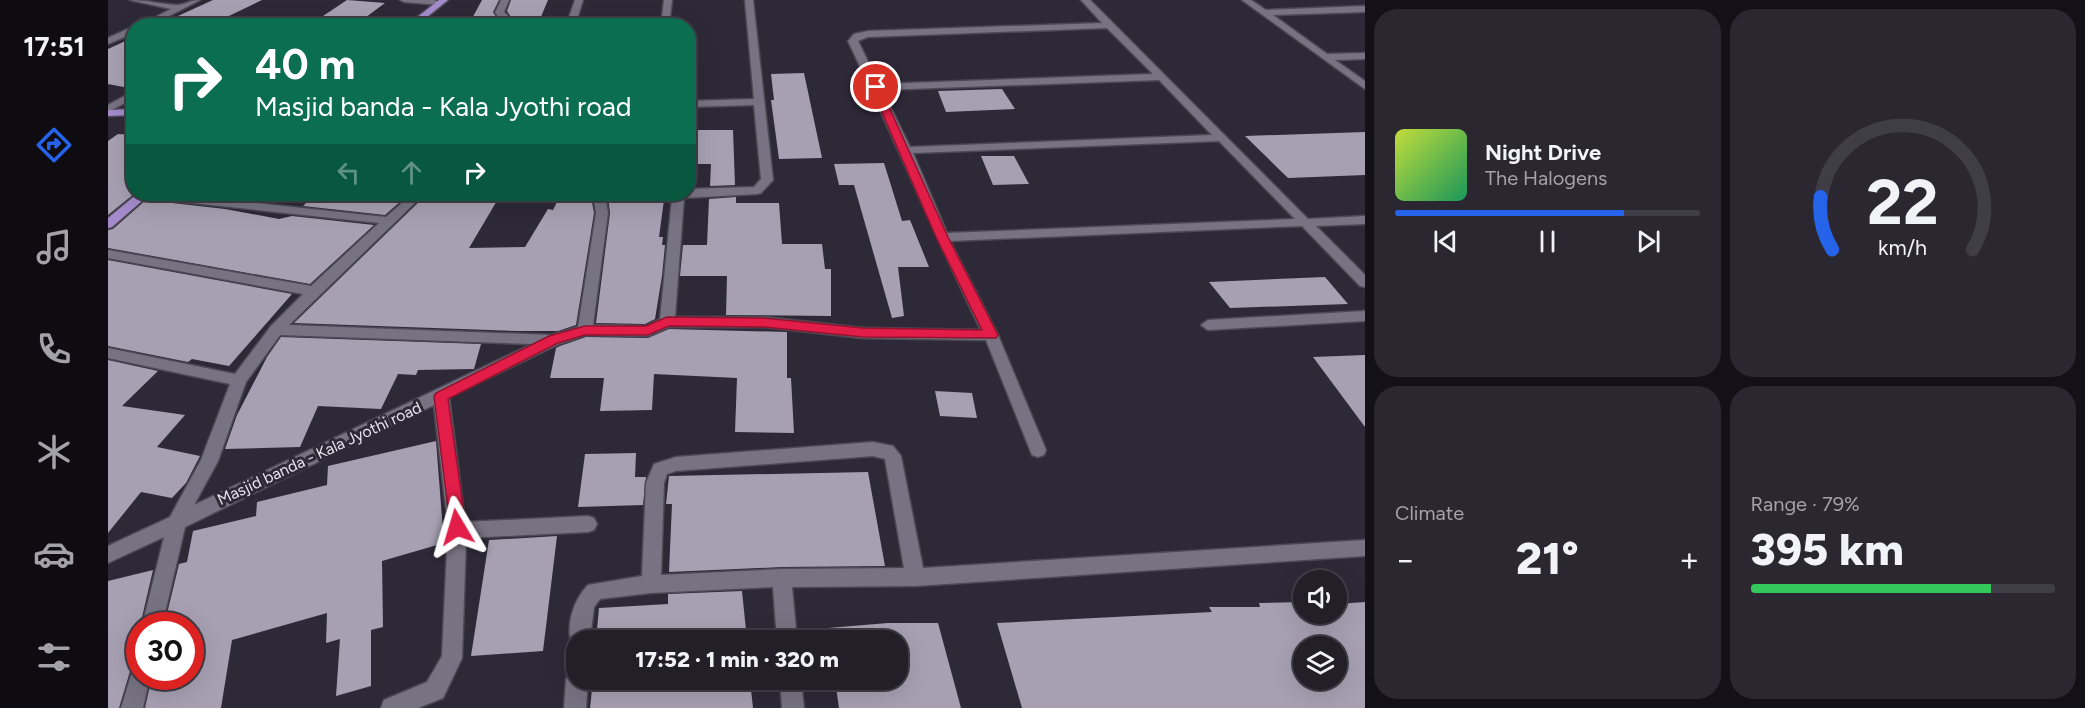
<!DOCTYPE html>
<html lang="en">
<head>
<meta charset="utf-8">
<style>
  body { margin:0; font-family:Figtree,sans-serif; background:#2a2731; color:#f1f3f6; height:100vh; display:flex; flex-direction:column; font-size:22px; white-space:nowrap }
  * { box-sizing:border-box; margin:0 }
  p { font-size:20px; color:#a2a2a8 }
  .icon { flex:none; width:33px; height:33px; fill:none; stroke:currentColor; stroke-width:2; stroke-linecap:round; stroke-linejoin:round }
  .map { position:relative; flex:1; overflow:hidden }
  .panel { display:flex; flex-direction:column; gap:9px; padding:9px; background:#131117; width:720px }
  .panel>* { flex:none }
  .banner { position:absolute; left:18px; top:18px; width:570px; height:183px; border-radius:24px; box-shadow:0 6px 24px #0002,0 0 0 2px #3f3d46; background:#0b6e4f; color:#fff; overflow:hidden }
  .tools { position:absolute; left:1185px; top:570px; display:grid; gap:12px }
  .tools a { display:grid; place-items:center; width:54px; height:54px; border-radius:50%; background:#221f29; box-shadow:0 6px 24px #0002,0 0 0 2px #3f3d46; font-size:30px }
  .speed { position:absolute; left:18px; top:612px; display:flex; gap:12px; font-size:30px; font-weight:700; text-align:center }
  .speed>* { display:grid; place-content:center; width:78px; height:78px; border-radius:50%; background:#221f29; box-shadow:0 6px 24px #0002,0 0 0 2px #3f3d46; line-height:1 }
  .speed .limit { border:9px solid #d22; background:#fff; color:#111 }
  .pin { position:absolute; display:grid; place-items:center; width:51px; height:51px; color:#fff; margin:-26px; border:3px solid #fff; border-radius:50%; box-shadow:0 2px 6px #0007 }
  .me { position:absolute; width:66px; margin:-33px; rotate:353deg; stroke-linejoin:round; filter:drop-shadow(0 0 4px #0008) }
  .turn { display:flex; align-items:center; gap:21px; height:126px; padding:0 30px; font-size:27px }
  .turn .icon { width:78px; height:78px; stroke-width:2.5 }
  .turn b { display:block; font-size:42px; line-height:51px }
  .lanes { display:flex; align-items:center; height:57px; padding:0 30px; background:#0003; justify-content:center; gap:30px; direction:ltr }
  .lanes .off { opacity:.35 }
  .big { font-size:45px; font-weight:800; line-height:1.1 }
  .panel .widget { flex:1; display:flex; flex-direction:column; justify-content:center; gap:9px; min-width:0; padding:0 21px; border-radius:24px; background:#2a2731 }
  .panel .dial { align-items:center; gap:0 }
  .dial svg { height:156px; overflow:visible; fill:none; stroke:#3f3d46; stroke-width:7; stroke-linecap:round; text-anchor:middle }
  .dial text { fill:#f1f3f6; stroke:none }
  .song { display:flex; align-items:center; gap:18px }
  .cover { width:72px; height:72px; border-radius:9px; background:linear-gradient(135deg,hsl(70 70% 55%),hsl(150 70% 35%)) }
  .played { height:6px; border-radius:3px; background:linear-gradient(90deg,#2563eb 75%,#3f3d46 75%) }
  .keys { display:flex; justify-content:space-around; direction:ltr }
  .heat { display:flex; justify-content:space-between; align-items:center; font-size:33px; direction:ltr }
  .charge { height:9px; border-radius:4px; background:linear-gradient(90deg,#34c759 79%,#3f3d46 0) }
  .panel .tiles { flex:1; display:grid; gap:9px; grid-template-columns:repeat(2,1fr) }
  .trip { position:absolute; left:458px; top:630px; width:342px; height:60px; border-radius:24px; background:#221f29; box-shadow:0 6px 24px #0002,0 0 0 2px #3f3d46; font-weight:800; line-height:60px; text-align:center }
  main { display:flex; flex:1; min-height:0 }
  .menu { display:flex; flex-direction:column; width:108px; justify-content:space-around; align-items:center; background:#0e0c10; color:#a2a2a8 }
  .menu .icon { width:42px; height:42px }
  .menu .current { color:#2563eb }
  .menu b { font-size:27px; color:#f1f3f6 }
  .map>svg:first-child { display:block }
  .building { fill:#a6a0b2; fill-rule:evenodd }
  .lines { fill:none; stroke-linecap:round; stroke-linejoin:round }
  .minor-casing { stroke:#4c4854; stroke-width:3 }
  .major-casing { stroke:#4c4854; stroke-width:3 }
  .minor { fill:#787383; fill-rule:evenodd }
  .major { fill:#a48ccc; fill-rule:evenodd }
  .route { fill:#e11d48; stroke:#92132f; stroke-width:1.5 }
  .labels { text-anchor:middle; stroke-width:6; stroke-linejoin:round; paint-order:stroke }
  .street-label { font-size:16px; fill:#e6e3ec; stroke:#2e2937 }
</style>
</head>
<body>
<main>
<nav class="menu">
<b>17:51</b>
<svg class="icon current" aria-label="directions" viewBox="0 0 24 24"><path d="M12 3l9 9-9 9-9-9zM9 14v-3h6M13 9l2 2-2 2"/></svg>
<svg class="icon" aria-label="music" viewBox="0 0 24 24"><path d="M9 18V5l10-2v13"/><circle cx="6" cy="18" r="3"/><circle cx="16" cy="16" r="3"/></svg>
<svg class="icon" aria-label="phone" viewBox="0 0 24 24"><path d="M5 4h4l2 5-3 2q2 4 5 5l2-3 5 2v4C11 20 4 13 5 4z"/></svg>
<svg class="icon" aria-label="climate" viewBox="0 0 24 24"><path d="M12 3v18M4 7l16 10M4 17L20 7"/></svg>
<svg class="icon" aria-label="car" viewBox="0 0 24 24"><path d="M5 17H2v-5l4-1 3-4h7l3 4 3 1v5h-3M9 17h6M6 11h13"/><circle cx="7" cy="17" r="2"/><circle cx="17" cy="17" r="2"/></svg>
<svg class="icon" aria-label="filters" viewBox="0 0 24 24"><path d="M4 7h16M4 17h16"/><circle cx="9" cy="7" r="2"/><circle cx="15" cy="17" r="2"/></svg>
</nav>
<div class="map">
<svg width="1257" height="708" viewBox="0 0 1257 708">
  <rect width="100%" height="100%" fill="#2e2937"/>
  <!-- building -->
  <path class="building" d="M105 0H154L100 26H48Z
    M239 0 277 3 246 26H200Z
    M374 0H391L385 12 389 18 386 24H361Z
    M403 0H440L430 24H400L403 17 399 11Z
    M26 37V89L0 84V49Z
    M696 73 714 158 671 159 663 100H666L663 74Z
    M894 89 907 109 838 112 830 91Z
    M580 130H625L627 185 602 186 603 164H580Z
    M1257 132V175L1180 178 1137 136Z
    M10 134 26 135V194L0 215V141Z
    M873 156H906L921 184 885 185Z
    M776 163 794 221 802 220 821 267H790L796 316 784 318 746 185H731L726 164Z
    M207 194 241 196 301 194 277 215 195 206Z
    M326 194H393L361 248 417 247 440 209 445 210 453 194H481L479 197H483L486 213 468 325 450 331H409L186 323 317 196 322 197Z
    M500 197 556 200 551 237H555L554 245H557L554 276 547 319 537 324 488 323 502 213Z
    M628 197V203H671L674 244H714L717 269H723V316L618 315 619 276H572L575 245H599L601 199Z
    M38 200 117 209 171 219 184 216 266 225 202 284 0 248V230L5 229Z
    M0 260 184 294 121 366 84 359 80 362 0 346Z
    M1217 277 1240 304 1122 308 1101 282Z
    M561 329 679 332V378H683L686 433 627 432 629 378 546 374 544 410 492 411 496 378H442L448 348 452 346 478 337 540 338Z
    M173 337 373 344 366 369 310 370 308 375 290 374 273 409 210 406 192 447 117 449 129 415 159 357Z
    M1257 355V427L1205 357Z
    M0 360 50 371 14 406 77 415 49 447 92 456 78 483 64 498 33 492 0 533Z
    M827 391 864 393 869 418 832 416Z
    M328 441 336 543 274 561 275 627 263 630V686L228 696 232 639 218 643 219 613 124 640 113 708H37L44 676H82V626H56L71 564 79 562 85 531 148 516 149 502 219 485 220 466Z
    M528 453 527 477H538L535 505 470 507 477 454Z
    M760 472 777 566 674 567 561 572 564 504H558L561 476Z
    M449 536 435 651 363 656 381 540Z
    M45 570 32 626V651L28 665 23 668 11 708H0V581Z
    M634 591 639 640H488L491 608 560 604V594Z
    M1196 602V614H1228V604L1257 602V708H914L889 623 1104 612 1101 607H1152L1151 603ZM1196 646H1228V680H1196Z
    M780 623H830L853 708H731L727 680H789V640H722L720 628Z
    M485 680H642L645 708H482Z"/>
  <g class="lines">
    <!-- minor casing -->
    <g class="minor-casing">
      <path id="minor" d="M22 0C38 0 52 4 68 5 76 5 83 0 92 0L42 26H30L63 9Z
        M292 0H326L336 3 332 5 296 2Z
        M393 0H401L396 12 401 17 397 26H388L392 18 387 13Z
        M467 0H475L467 26H458Z
        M556 0H564L561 26H553Z
        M637 0H645L665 180 653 193 649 194 576 198 567 317H656L755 328 873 330C826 235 786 137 740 41L746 34 760 31 994 23 973 0H982L1200 219 1257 216V224L1208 226 1257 275V287L1252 286 1194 226 842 241 890 335 938 450 936 455 930 457 924 455 878 340 755 338 656 327H561L540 336 478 335 451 344 341 397 357 522 480 516 486 518 489 524 486 530 480 532 358 538 354 658 335 698 310 708H273L276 700 319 682 334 656 340 527 326 405 77 527 54 626H34L56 537 0 563V546L62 517 93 460 122 384 0 358V348L127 374 163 326 195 294 0 258V250L203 286 271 223 37 198 31 194H65L278 217 304 194H316L181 325 444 335 470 327 488 213 485 194H497L500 213 485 325 538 326 552 319 564 198H540L534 194H580V189L646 187 653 179 646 105 580 107V101L646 99ZM999 28 1045 74 771 84 750 41 760 37ZM1051 80 1104 135 802 147 774 90ZM1111 141 1187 219 839 233 805 153ZM172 335 424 344 86 505 110 461 138 382Z
        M1134 0H1143L1158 10 1257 6V12L1165 15 1219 54 1257 53V59L1227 60 1257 81V89Z
        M26 26V33L0 44V38Z
        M26 91V98L0 112V105Z
        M1257 311V321L1100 330 1093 325 1100 320Z
        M765 442 785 446 793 456 815 568 1257 540V556L807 586 684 587 689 640H669L665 587 543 593 492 599 486 607 482 640H468V648L465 647C456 627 466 599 480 585L534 576 538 483 546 464 568 457ZM765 456 777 459 796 568 674 569 553 575 556 483 559 474 568 471Z
        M32 666V676H42L35 708H13L25 669Z
        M468 670V680H480L478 708H456L458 680 461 672Z
        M672 680H693L696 708H674Z"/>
    </g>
    <!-- major casing -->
    <g class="major-casing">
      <path id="major" d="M331 0H340L308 26H298Z
        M26 109V115L0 116V110Z
        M29 194H42L4 227 0 228V218Z"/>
    </g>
    <!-- minor -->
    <use href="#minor" class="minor"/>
    <!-- major -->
    <use href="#major" class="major"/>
  </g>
  <!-- route -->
  <path class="route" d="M768 84 772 87 840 237 890 335 888 338 755 337 656 327 561 326 540 335H477L450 343 340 399 358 527 355 532 349 534 343 532 326 396 328 393 441 336 477 326H538L559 317 656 318 755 328 874 330 828 237 763 87Z"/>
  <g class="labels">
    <!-- street labels -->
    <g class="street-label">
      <text transform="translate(211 453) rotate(-25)" y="6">Masjid banda - Kala Jyothi road</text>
    </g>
  </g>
</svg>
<div class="tools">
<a><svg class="icon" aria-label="sound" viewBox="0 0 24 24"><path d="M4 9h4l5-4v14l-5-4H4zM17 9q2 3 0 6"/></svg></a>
<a><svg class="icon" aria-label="layers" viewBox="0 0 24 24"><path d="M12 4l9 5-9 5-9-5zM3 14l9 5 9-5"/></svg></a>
</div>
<div class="speed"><div class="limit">30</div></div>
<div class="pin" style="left:768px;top:87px;background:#d93025"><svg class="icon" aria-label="arrive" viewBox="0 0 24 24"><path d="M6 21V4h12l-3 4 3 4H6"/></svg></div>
<svg class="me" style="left:349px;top:527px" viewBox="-20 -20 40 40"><path d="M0-17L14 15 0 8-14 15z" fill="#e11d48" stroke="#fff" stroke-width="4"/></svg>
<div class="trip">17:52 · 1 min · 320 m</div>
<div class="banner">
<div class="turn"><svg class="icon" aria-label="right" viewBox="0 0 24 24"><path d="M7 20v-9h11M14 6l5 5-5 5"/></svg><div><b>40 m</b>Masjid banda - Kala Jyothi road</div></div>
<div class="lanes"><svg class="icon off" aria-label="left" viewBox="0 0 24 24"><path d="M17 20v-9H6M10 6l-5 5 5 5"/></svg><svg class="icon off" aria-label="ahead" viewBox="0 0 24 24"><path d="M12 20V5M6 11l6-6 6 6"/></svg><svg class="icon" aria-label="right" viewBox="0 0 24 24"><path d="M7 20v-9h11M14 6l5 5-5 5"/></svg></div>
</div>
</div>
<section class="panel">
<div class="tiles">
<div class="widget">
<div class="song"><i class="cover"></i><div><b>Night Drive</b><p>The Halogens</p></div></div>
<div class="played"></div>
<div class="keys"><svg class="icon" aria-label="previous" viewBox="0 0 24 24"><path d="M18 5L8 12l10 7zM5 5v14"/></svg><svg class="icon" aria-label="pause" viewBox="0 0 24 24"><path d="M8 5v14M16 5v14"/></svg><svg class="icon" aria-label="next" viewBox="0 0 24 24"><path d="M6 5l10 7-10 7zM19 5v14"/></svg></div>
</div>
<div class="widget dial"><svg viewBox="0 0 100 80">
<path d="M14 69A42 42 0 1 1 86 69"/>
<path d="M14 69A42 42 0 0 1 8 42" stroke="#2563eb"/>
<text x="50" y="56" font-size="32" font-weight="700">22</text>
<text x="50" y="72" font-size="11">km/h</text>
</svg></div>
<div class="widget"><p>Climate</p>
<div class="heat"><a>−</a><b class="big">21°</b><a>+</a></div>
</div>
<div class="widget"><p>Range · 79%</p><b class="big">395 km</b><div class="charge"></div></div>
</div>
</section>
</main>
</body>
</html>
